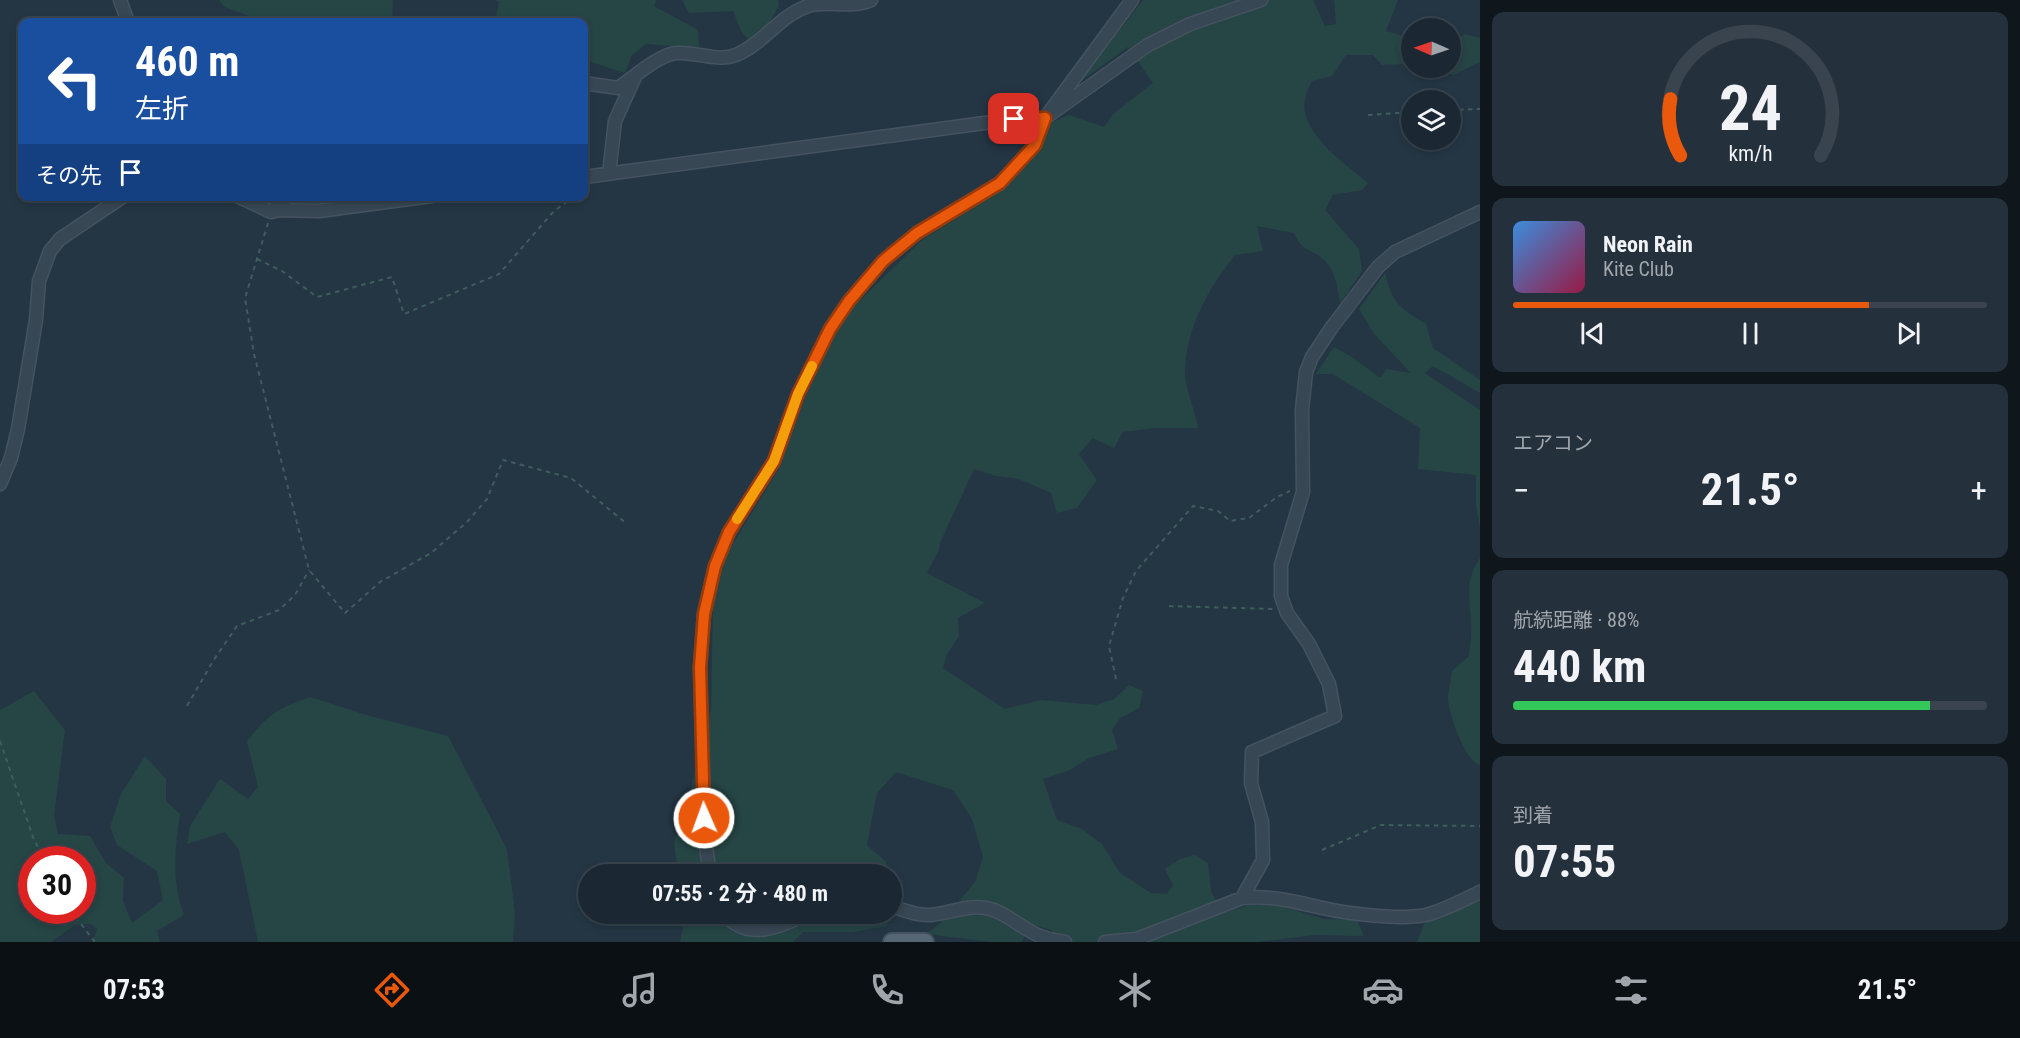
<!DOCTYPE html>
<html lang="ja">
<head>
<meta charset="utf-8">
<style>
  body { margin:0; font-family:"Roboto Condensed","Noto Sans JP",sans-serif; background:#24303b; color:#f1f3f6; height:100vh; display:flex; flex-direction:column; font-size:22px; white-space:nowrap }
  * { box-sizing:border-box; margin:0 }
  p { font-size:20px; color:#a0a6ac }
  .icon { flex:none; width:33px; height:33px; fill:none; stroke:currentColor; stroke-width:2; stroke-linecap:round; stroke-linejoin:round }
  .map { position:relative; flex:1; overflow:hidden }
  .details { display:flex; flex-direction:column; gap:12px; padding:12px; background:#0f161c; width:540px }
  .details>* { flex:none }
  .guide { position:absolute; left:18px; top:18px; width:570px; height:183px; border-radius:12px; box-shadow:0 3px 9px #0003,0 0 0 2px #39444e; background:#1a4fa0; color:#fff; overflow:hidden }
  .needle { width:39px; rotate:272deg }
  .controls { position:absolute; left:1401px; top:18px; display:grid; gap:12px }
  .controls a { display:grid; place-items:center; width:60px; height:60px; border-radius:50%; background:#1b2833; box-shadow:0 3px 9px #0003,0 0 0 2px #39444e; font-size:30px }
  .speed { position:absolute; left:18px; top:846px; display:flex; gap:12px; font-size:30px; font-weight:700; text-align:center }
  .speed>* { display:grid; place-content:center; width:78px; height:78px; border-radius:50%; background:#1b2833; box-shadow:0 3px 9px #0003,0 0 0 2px #39444e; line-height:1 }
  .speed .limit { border:9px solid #d22; background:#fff; color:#111 }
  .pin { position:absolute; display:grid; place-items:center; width:51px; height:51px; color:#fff; margin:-26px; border-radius:12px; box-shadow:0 3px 9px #0006 }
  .me { position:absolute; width:66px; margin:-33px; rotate:358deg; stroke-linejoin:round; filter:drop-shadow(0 0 4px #0008) }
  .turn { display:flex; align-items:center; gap:21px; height:126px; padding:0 18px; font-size:27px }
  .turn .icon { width:78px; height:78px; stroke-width:2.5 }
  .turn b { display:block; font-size:42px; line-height:51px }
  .then { display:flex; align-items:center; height:57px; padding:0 18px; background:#0003; gap:12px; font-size:22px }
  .big { font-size:45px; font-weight:700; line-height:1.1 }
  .details .tile { flex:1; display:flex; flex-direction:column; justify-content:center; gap:9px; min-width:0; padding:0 21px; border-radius:12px; background:#24303b }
  .details .dial { align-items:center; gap:0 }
  .dial svg { height:156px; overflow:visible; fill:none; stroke:#39444e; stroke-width:7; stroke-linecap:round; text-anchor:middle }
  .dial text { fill:#f1f3f6; stroke:none }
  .song { display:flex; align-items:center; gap:18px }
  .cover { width:72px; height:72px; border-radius:9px; background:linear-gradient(135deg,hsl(210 70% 55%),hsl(340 70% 35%)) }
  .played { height:6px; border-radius:3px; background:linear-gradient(90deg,#ea580c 75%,#39444e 75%) }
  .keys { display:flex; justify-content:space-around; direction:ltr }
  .heat { display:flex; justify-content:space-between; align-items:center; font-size:33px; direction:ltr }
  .charge { height:9px; border-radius:4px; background:linear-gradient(90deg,#34c759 88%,#39444e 0) }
  .trip { position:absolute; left:578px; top:864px; width:324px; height:60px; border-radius:30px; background:#1b2833; box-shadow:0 3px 9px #0003,0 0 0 2px #39444e; font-weight:700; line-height:60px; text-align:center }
  .tab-bar { display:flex; height:96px; justify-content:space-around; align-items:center; background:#0b1014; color:#a0a6ac }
  .tab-bar .icon { width:42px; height:42px }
  .tab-bar .selected { color:#ea580c }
  .tab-bar b { font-size:27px; color:#f1f3f6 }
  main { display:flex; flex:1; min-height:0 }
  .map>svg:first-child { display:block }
  .green { fill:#264545; fill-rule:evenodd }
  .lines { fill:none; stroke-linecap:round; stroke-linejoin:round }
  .minor-casing { stroke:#455360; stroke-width:15 }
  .major-casing { stroke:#455360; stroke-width:20 }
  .path { stroke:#3f5d5c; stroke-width:2; stroke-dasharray:4.5 4.5; stroke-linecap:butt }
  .minor { stroke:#384754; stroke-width:12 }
  .major { stroke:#566674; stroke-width:16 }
  .route-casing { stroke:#983908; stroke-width:15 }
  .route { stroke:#ea580c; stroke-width:10 }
  .slow { stroke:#f59e0b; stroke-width:10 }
</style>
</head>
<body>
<main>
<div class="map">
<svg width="1480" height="942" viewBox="0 0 1480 942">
  <rect width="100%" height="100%" fill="#243644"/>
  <!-- green -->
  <path class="green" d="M219 0H393L392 22H255L254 18 224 7Z
    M495 0H656L654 6 698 30 699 48 646 44 632 55 625 73 589 61 584 72V22H495L499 2Z
    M682 0H778L779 6 754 47 741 31 733 11 689 13Z
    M1143 0H1313L1325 26 1336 24 1334 0H1398L1386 31 1411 38V64L1382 65 1373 55H1346L1332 76 1312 81C1309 87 1306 93 1305 99 1298 132 1346 165 1368 183L1362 190 1333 195 1325 210 1359 249 1362 271 1340 304C1338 290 1336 273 1326 262 1314 249 1301 252 1294 233L1257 226 1263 251 1235 255C1207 291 1186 327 1185 374 1185 387 1196 413 1198 428H1155L1123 432 1114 448 1093 438 1079 454 1097 480 1077 508 1057 513 1051 493 1019 479 996 476 974 469 940 543 939 550 927 573 985 603 958 618 959 636 947 654 943 668 1005 709 1041 700 1096 705 1114 699 1129 685 1143 691 1139 708 1120 718 1112 730 1118 749 1089 758 1070 770 1043 779 1057 820 1082 829 1102 844 1120 873 1151 893 1167 894 1173 885 1165 869 1180 859 1195 855 1208 863 1211 891 1222 913 1257 903 1291 909 1324 919 1357 920 1364 936 1314 935 1258 942H1060L1051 930 1034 925 1021 942H991L926 934 942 922 975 882 983 857 972 819 953 790 896 772 877 793 867 845 886 862 889 874H678L674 842 687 804 711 709 713 604 726 555 778 470 806 395 832 340 850 310 922 240 992 197 1030 162 1043 142 1050 123 1069 115 1104 127 1113 114 1153 83 1128 47 1078 83Z
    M1465 34 1480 38V62L1453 75 1436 68H1450L1451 42Z
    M259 197H345L362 202C336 204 279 217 259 197Z
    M1385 273C1392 303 1401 309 1426 324L1433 348 1480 380V393L1433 366 1425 373 1480 410V528L1476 506V475L1418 469 1420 428 1333 374H1316L1334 347 1352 357 1380 378 1386 369 1411 373 1374 334 1359 309Z
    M1480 558V765C1465 761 1449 715 1448 699 1448 690 1451 680 1452 671L1469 656C1470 645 1472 634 1471 623 1470 596 1464 582 1480 558Z
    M34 691 65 730 54 816 58 834 90 836 106 863 124 878 123 901 132 923 163 900 157 871 117 845 110 827 121 794 145 756 166 779V801L180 814C175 849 171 880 184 915L157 931 160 942H92L97 929 90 924 75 925 51 942H0V710ZM32 860H82V910H32Z
    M310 697 370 716 448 736 507 849 515 913 513 942H258L239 850 225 832 187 844 190 826 220 779 248 799 258 787 247 742C267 714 279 708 310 697Z
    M1480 883V942H1417L1425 922Z
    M686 914H890L887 926 853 932H803L793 942H680Z"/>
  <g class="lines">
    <!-- minor casing -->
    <g class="minor-casing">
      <path id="minor" d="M120 0 128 22
        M584 83 618 88C633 78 659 54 677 53 696 52 718 62 736 55 763 44 780 15 808 6 828 0 850 9 871 0
        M609 174 615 121 635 77
        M584 177 1014 119 1045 118 1148 45 1190 24 1261 0
        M237 196 271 212 278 210 319 211 432 196
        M272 211 289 196
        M0 484 11 458 18 429 36 320 39 281 50 251 60 239 124 196
        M710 874 705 840 700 667 704 614 715 566 729 532 774 461 798 394 830 329 849 301 883 261 917 233 1000 183 1035 145 1045 118 1132 0
        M1242 898 1263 860 1262 822 1251 783 1252 752 1335 716 1329 684 1309 644 1287 613 1281 596V565L1303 492 1302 410 1306 372 1312 357 1332 327 1378 267 1395 252 1480 212
        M891 906C904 910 917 916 931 915 950 913 966 905 986 908 1003 911 1015 923 1030 931 1041 938 1053 940 1065 942
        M724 914C749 942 779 927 807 914
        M1105 942 1137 939 1242 898C1271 895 1295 902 1323 908 1348 914 1401 920 1425 915 1443 911 1463 900 1480 892"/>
    </g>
    <!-- major casing -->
    <g class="major-casing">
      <path id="major" d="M892 942H925"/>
    </g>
    <!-- path -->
    <path class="path" d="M1450 110 1480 109
      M1368 115 1412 112
      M268 223 245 298 254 354 309 570 345 613 380 582 431 553 467 522 487 499 503 460 571 478 627 524
      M257 259 282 271 317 297 392 277 404 314 499 274 554 211 575 196
      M1169 606 1274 609
      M1116 679 1109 646 1123 598 1136 571 1193 506 1218 511 1230 521 1249 518 1277 497 1290 491
      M187 706 213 661 237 626 279 610 295 595 309 570
      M0 741 33 837 44 860
      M1322 850 1381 825 1480 826
      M70 910 95 942"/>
    <!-- minor -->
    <use href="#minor" class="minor"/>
    <!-- major -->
    <use href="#major" class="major"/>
  </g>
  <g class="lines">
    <!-- route casing -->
    <g class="route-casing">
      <path id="route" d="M704 818 700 667 704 614 715 566 729 532 774 461 798 394 830 329 849 301 883 261 917 233 1000 183 1035 145 1045 118 1014 119"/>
    </g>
    <!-- route -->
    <use href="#route" class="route"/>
    <!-- slow -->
    <path class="slow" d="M737 519 774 461 798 394 812 366"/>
  </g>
</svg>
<div class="controls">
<a><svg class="needle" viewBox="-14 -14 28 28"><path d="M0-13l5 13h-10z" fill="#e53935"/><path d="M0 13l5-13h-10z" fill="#a0a6ac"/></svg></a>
<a><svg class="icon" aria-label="layers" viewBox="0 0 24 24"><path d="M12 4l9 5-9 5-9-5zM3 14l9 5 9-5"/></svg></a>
</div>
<div class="speed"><div class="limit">30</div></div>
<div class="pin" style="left:1014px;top:119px;background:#d93025"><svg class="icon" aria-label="arrive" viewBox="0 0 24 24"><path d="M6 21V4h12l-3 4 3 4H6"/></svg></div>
<svg class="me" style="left:704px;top:818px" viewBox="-20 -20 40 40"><circle r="17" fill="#ea580c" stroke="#fff" stroke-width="3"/><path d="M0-11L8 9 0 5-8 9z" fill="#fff"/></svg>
<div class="trip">07:55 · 2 分 · 480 m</div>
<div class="guide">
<div class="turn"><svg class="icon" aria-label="left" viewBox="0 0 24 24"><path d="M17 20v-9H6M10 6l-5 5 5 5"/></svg><div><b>460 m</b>左折</div></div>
<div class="then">その先<svg class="icon" aria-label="arrive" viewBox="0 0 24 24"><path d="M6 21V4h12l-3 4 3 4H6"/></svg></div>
</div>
</div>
<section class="details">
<div class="tile dial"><svg viewBox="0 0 100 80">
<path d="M14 69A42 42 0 1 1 86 69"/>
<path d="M14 69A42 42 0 0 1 9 40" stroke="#ea580c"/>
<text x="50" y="56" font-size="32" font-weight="700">24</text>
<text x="50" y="72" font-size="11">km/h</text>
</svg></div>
<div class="tile">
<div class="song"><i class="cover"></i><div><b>Neon Rain</b><p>Kite Club</p></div></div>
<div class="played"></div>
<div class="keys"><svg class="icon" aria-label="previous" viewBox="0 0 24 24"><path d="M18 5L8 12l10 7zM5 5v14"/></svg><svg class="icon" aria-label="pause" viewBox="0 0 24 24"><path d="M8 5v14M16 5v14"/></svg><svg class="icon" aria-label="next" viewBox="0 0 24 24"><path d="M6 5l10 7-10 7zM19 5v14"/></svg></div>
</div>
<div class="tile"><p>エアコン</p>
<div class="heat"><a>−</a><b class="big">21.5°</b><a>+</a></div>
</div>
<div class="tile"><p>航続距離 · 88%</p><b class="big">440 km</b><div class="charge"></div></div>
<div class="tile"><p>到着</p><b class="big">07:55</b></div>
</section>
</main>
<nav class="tab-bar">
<b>07:53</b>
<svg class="icon selected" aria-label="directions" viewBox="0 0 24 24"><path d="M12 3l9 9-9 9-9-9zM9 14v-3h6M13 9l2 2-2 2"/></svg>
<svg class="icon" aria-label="music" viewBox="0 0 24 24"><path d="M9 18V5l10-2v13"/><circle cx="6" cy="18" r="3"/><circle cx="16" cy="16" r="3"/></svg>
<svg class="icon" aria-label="phone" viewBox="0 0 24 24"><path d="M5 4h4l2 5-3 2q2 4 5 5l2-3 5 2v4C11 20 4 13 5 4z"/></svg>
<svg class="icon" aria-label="climate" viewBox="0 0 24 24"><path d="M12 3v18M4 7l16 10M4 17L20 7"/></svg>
<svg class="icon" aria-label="car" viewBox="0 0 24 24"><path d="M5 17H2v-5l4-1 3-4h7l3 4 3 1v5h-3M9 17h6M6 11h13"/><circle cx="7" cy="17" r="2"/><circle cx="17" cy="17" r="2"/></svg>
<svg class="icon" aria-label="filters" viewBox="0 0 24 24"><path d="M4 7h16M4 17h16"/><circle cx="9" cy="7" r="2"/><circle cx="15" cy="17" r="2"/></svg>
<b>21.5°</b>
</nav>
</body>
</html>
